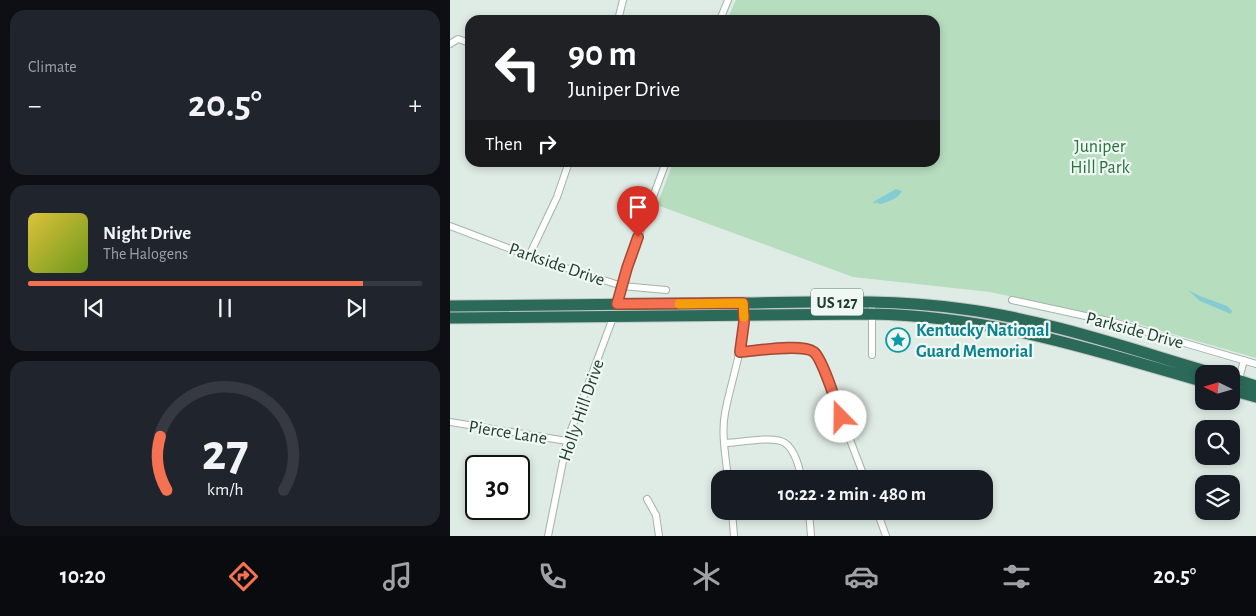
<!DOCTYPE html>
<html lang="en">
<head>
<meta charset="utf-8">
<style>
  body { margin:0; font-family:"Alegreya Sans",sans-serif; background:#20242c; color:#f1f3f6; height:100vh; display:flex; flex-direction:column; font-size:19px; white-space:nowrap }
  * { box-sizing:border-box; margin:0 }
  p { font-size:16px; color:#9ea1a6 }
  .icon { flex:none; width:28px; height:28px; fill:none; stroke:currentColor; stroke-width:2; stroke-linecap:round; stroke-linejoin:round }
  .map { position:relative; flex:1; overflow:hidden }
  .details { display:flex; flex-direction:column; gap:10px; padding:10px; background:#0d0f14; width:450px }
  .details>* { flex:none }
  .hud { position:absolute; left:15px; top:15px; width:475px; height:152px; border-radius:15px; box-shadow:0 2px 8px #0003; background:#202124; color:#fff; overflow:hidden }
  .needle { width:32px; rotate:275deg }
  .buttons { position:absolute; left:745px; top:365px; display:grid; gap:10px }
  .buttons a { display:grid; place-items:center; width:45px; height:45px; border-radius:10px; background:#171b24; box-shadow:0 2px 8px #0003; font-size:25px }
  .speed { position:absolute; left:15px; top:455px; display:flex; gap:10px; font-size:25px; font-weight:700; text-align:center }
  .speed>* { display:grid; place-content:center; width:65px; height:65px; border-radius:50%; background:#171b24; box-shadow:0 2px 8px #0003; line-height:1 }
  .speed .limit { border:2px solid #111; border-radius:8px; background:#fff; color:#111 }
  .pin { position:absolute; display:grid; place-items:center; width:42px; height:42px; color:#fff; margin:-51px -21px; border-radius:50% 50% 50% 0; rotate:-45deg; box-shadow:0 0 5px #0007 }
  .pin .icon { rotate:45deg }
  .me { position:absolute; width:55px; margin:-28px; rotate:338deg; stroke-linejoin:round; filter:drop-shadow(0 0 4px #0008) }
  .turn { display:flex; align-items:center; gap:18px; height:105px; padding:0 20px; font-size:22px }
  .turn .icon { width:65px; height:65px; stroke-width:2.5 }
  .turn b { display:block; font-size:35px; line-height:42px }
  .then { display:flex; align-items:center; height:48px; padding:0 20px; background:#0003; gap:10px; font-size:19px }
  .big { font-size:38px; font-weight:700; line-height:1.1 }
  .details .card { flex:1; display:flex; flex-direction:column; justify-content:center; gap:8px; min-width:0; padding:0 18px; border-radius:15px; background:#20242c }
  .details .dial { align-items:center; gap:0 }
  .dial svg { height:130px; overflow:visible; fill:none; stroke:#363941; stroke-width:7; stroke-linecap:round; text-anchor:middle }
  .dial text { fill:#f1f3f6; stroke:none }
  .song { display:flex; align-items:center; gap:15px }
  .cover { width:60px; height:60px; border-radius:8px; background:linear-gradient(135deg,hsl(50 70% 55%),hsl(80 70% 35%)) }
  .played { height:5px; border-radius:2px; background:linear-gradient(90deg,#f67152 85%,#363941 85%) }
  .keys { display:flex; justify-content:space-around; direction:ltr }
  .heat { display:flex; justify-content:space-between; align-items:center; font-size:28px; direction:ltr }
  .trip { position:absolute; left:261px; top:470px; width:282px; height:50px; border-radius:15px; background:#171b24; box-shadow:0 2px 8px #0003; font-weight:700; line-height:50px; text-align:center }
  .dock { display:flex; height:80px; justify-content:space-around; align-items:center; background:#090b0e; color:#9ea1a6 }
  .dock .icon { width:35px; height:35px }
  .dock .active { color:#f67152 }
  .dock b { font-size:22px; color:#f1f3f6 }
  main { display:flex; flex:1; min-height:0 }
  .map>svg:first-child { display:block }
  .green { fill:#b7ddbf }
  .water { fill:#85cbd2 }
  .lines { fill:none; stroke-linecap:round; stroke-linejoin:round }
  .street-casing { stroke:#a2b3ac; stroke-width:8 }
  .highway-casing { stroke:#c1c8c6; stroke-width:13 }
  .street { stroke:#fff; stroke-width:6 }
  .highway { stroke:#2b6958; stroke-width:11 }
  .route-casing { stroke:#a04935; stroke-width:12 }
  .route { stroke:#f67152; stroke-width:9 }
  .slow { stroke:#f59e0b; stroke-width:9 }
  .labels { text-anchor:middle; stroke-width:4.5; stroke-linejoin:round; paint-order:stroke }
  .shield { fill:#f0f8f3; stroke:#5e746c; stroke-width:1 }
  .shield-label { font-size:16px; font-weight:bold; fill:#203c32 }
  .park-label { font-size:18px; fill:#297341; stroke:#f0f8f3 }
  .street-label { font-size:18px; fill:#203c32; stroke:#f0f8f3 }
  .culture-label { font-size:18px; font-weight:bold; fill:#0d838f; stroke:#f0f8f3; text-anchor:start }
</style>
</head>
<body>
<main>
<section class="details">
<div class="card"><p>Climate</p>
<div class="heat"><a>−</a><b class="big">20.5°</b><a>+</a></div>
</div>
<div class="card">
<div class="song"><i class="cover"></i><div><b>Night Drive</b><p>The Halogens</p></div></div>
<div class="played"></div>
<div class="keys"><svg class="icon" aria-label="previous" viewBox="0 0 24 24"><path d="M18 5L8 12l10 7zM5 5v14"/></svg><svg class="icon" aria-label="pause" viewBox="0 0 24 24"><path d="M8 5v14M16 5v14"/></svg><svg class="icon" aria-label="next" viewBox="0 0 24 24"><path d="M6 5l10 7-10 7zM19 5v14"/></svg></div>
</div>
<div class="card dial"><svg viewBox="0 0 100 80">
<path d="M14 69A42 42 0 1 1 86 69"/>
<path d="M14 69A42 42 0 0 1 10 36" stroke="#f67152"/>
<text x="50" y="56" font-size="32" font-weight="700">27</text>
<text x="50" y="72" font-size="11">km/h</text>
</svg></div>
</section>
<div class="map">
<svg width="806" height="536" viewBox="0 0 806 536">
  <rect width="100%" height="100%" fill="#dfebe5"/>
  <!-- green -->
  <path class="green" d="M286 0H806V358L681 322 540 292 403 277 207 205 223 163 485 162V20H277Z"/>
  <!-- water -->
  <path class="water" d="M446 189 452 191C448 199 438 202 430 204L426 202 425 204 423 202Z
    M738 290 750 296 777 306 782 311 781 314 750 301Z"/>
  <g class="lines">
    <!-- street casing -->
    <g class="street-casing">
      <path id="street" d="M168 20 173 0
        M270 20 278 0
        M0 44 8 39 20 43
        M0 226 79 256 172 286 216 290
        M79 256 107 197 119 162
        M562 300 663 322 806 364
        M422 302V355
        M167 306 182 253 216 162
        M290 352C305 351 351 344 362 351 367 354 369 360 371 364L415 479
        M788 383 794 360
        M0 422 117 441
        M275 443C289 443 324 435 335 443 345 450 349 467 352 479
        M278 479C276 458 271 434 275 413 281 380 294 349 293 314
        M197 499 206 515 209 536
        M282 511 284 536
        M359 511 361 536
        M427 511 436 536
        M98 536 117 441 164 315"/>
    </g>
    <!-- highway casing -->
    <g class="highway-casing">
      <path id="highway" d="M0 306C99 305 197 304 296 303 368 302 441 299 513 309 599 320 683 350 766 374
        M0 318 421 314C539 316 642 349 754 382
        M781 378 806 386
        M781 390 806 397"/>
    </g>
    <!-- street -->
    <use href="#street" class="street"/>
    <!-- highway -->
    <use href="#highway" class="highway"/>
  </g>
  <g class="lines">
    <!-- route casing -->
    <g class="route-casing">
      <path id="route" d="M188 237 177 268 167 304 293 303 294 322 290 352C306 351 352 343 364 352 373 360 386 403 391 417"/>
    </g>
    <!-- route -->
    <use href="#route" class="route"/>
    <!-- slow -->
    <path class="slow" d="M229 304 293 303 294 317"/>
  </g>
  <!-- icons -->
  <defs>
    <g id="sight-ring" transform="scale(1.25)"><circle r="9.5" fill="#f0f8f3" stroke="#0f9aa8" stroke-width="1.5"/><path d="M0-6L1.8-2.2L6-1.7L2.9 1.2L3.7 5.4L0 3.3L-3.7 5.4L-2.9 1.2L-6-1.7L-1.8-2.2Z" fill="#0f9aa8"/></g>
  </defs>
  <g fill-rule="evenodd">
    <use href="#sight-ring" x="448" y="340"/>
  </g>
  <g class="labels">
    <!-- shield labels -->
    <rect class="shield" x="361" y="288.5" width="52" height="27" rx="4"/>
    <g class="shield-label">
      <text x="387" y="308">US 127</text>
    </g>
    <!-- park labels -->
    <g class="park-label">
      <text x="650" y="152">Juniper<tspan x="650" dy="21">Hill Park</tspan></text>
    </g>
    <!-- street labels -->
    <g class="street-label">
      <text transform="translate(107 264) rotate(19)" y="6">Parkside Drive</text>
      <text transform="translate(685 330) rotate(15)" y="6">Parkside Drive</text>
      <text transform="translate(131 410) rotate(-71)" y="6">Holly Hill Drive</text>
      <text transform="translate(58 432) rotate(9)" y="6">Pierce Lane</text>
    </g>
    <!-- culture labels -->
    <g class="culture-label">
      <text x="466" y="336">Kentucky National<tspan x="466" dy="21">Guard Memorial</tspan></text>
    </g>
  </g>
</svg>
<div class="buttons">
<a><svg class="needle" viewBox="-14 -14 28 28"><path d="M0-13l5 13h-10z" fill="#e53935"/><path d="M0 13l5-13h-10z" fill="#9ea1a6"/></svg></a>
<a><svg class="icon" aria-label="search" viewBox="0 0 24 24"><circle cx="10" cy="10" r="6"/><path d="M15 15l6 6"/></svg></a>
<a><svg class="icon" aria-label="layers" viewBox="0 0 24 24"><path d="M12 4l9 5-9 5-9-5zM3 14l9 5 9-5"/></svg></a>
</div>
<div class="speed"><div class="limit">30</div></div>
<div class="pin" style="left:188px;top:237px;background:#d93025"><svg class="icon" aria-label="arrive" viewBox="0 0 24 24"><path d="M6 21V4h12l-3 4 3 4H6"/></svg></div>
<svg class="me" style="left:391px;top:417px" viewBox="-20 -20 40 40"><circle r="19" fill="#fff"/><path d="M0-13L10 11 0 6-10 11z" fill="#f67152"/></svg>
<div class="trip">10:22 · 2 min · 480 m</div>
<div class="hud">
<div class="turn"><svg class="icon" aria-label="left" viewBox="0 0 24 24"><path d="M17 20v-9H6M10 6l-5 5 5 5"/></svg><div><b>90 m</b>Juniper Drive</div></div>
<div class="then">Then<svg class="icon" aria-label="right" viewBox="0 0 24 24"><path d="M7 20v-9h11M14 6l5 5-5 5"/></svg></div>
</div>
</div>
</main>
<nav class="dock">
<b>10:20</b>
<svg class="icon active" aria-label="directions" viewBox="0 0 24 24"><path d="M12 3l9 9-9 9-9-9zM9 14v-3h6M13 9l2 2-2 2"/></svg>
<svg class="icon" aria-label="music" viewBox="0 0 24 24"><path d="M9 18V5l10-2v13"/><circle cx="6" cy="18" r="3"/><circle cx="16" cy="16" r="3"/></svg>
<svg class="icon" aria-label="phone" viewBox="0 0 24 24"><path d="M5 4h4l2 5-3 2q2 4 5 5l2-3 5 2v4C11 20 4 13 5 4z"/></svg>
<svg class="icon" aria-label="climate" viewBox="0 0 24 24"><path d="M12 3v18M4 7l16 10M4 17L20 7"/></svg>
<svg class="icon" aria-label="car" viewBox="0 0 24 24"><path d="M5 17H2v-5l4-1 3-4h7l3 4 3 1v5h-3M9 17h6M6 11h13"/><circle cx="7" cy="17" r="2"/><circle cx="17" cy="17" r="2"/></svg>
<svg class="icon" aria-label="filters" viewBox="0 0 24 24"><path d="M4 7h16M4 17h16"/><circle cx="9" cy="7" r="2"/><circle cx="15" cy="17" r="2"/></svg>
<b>20.5°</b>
</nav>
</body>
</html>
